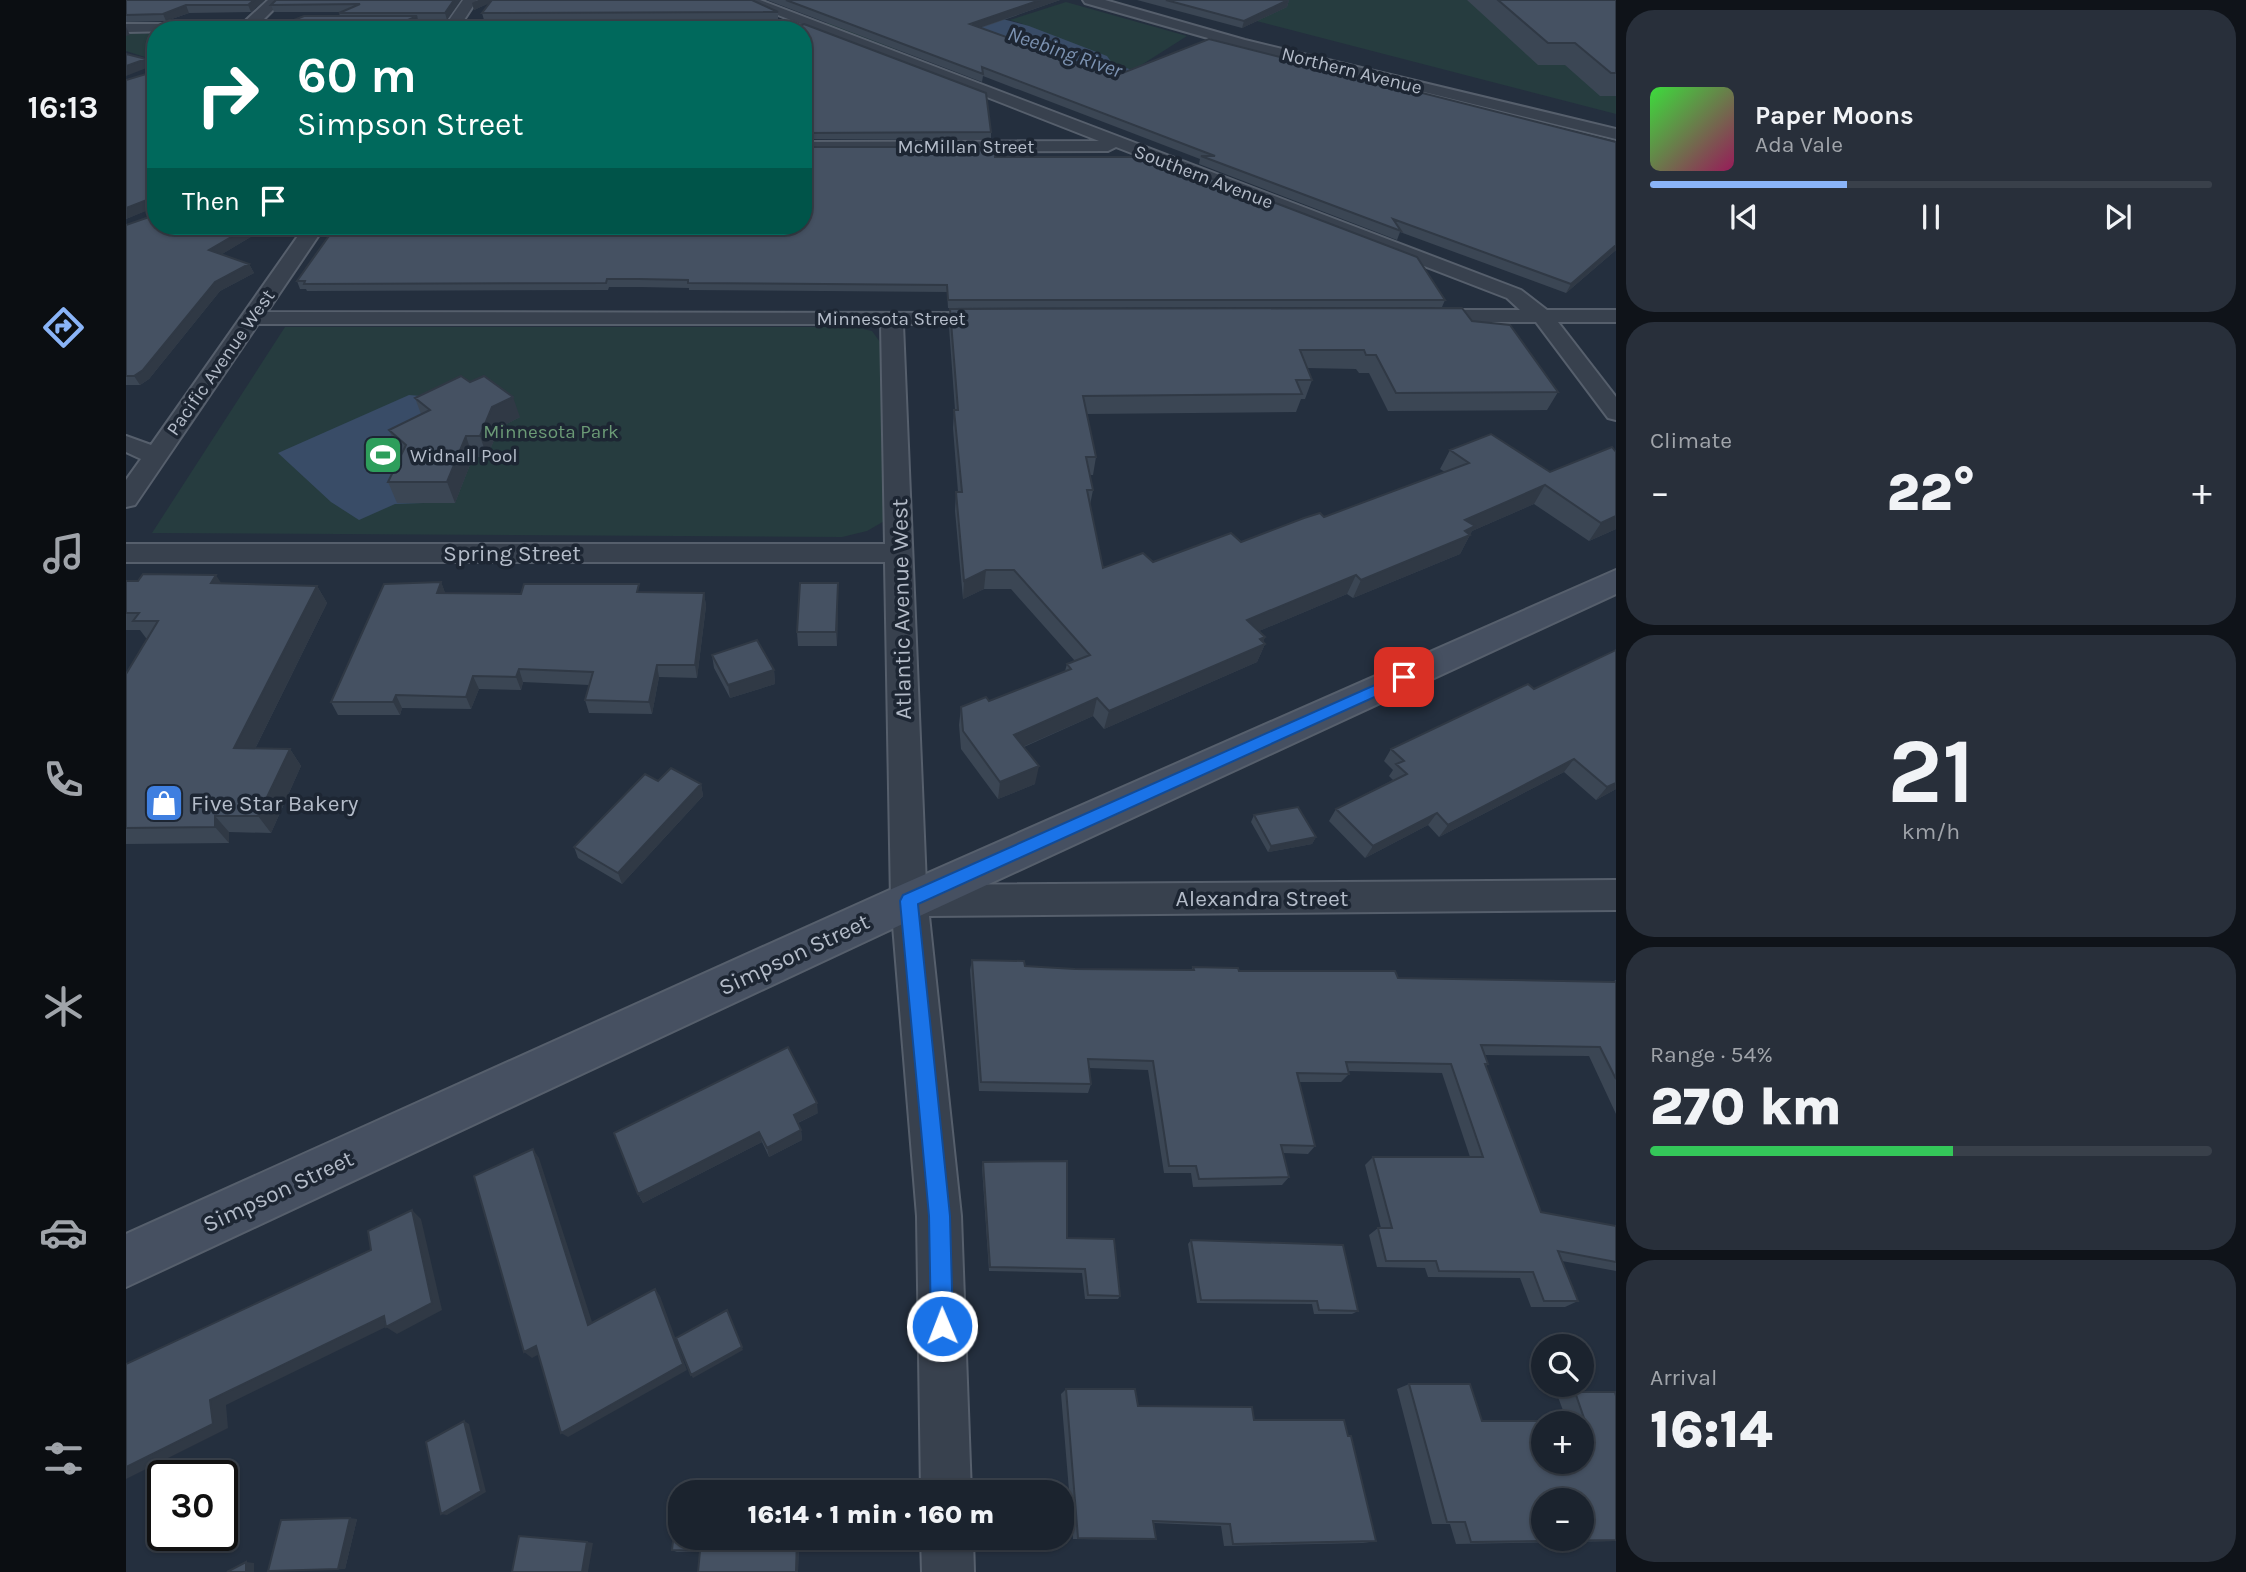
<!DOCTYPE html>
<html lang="en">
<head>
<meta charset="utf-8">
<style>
  body { margin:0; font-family:Karla,sans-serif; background:#282f3a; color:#f1f3f6; height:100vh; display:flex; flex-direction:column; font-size:26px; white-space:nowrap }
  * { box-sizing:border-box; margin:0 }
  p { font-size:23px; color:#a0a4aa }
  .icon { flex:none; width:38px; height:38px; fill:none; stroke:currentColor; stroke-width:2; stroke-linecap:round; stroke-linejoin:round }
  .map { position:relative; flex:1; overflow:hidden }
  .details { display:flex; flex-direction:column; gap:10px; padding:10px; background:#0f1319; width:630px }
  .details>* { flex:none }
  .top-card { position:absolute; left:21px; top:21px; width:665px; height:214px; border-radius:28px; box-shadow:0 2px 5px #0004,0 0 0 2px #39404a; background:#00695c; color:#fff; overflow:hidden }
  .tools { position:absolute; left:1405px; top:1334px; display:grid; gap:14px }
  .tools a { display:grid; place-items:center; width:63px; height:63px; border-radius:50%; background:#1b232e; box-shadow:0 2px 5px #0004,0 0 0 2px #39404a; font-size:35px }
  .speed { position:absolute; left:21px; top:1460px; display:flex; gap:14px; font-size:35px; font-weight:700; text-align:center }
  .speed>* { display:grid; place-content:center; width:91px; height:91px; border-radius:50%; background:#1b232e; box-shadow:0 2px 5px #0004,0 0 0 2px #39404a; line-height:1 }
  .speed .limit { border:4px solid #111; border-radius:10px; background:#fff; color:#111 }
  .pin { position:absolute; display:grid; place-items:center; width:60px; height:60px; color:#fff; margin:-30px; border-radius:14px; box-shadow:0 4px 10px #0006 }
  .me { position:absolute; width:77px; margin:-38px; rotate:359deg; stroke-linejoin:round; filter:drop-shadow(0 0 5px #0008) }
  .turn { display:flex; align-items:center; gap:24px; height:147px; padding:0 35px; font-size:32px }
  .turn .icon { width:91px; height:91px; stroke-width:2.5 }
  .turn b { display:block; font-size:49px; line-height:60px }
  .then { display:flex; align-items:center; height:66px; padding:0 35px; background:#0003; gap:14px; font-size:26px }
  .big { font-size:52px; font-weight:800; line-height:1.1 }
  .details .widget { flex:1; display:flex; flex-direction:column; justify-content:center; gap:10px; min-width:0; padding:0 24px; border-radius:28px; background:#282f3a }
  .details .dial { align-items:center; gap:0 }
  .dial b { font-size:91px; line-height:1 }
  .song { display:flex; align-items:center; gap:21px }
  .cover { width:84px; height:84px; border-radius:10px; background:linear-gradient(135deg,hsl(120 70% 55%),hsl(330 70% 35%)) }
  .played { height:7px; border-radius:4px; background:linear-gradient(90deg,#8ab4f8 35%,#39404a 35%) }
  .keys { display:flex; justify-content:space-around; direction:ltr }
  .heat { display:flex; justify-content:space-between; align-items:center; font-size:38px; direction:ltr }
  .charge { height:10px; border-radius:5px; background:linear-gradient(90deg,#34c759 54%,#39404a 0) }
  .trip { position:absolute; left:542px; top:1480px; width:406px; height:70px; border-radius:28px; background:#1b232e; box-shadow:0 2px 5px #0004,0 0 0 2px #39404a; font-weight:800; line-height:70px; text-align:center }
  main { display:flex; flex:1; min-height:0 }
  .dock { display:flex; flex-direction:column; width:126px; justify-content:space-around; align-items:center; background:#0b0e12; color:#a0a4aa }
  .dock .icon { width:49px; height:49px }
  .dock .current { color:#8ab4f8 }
  .dock b { font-size:32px; color:#f1f3f6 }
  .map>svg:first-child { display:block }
  .green { fill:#263c3f }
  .water { fill:#394c67 }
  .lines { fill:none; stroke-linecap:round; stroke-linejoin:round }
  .river { fill:#394c67; fill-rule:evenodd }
  .minor-casing { stroke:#565f6c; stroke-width:4 }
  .secondary-casing { stroke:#565f6c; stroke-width:4 }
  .minor { fill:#38414e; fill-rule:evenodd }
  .secondary { fill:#465061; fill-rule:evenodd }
  .wall { fill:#3b4654 }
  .shaded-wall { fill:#303945 }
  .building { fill:#455162; stroke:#303945; stroke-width:2; fill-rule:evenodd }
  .route { fill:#1a73e8; stroke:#114b97; stroke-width:2 }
  .labels { text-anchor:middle; stroke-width:7; stroke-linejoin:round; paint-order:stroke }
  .far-street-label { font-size:19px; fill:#b4bcc9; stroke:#1d2633 }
  .far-park-label { font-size:19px; fill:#6b9a76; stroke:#1d2633 }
  .far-poi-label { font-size:19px; fill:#b4bcc9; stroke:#1d2633; text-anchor:start }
  .far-water-label { font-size:21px; font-style:italic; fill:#7c92b1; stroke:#1d2633 }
  .street-label { font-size:23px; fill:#b4bcc9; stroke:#1d2633 }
  .poi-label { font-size:23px; fill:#b4bcc9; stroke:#1d2633; text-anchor:start }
</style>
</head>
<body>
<main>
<nav class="dock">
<b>16:13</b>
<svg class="icon current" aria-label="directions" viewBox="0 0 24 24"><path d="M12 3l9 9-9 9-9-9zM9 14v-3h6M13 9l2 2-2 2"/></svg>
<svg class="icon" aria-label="music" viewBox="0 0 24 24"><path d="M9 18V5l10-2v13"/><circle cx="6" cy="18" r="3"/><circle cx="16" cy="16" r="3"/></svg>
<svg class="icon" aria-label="phone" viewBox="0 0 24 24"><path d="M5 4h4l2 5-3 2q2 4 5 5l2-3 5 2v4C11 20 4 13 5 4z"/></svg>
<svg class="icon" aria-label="climate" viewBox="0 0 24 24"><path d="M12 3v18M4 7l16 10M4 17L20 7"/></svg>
<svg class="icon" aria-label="car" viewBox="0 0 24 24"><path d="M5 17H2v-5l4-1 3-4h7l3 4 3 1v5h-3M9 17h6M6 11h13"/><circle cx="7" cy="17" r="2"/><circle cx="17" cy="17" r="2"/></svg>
<svg class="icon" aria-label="filters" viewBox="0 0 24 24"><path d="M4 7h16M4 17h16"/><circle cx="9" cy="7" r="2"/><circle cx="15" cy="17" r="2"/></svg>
</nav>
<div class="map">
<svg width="1490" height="1572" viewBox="0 0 1490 1572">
  <rect width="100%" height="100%" fill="#242f3e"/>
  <!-- green -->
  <path class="green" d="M1049 0H1490V114Z
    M940 2 1061 36 987 83 769 49 699 23 897 24 884 20Z
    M0 33 30 34V55L22 58 0 51Z
    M159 327H728L746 331 754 342 760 520 741 531 716 537 26 533Z"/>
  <!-- water -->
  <path class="water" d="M905 28 932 43 1036 81 1002 79 963 66 941 62 873 40 861 29Z
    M283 395 308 397 371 427 345 457 326 502 269 504 233 520 205 502 152 453Z"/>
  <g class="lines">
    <!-- river -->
    <path class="river" d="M777 0H817L838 9 903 26 981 56 986 63 981 70 969 73 957 70C932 60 907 49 882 40 857 31 791 21 777 0Z"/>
    <!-- minor casing -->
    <g class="minor-casing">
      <path id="minor" d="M142 0H157L133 24H193L200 28 0 32V24H116Z
        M337 0H351L336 23H392L399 27 397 30 243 28 250 24 321 23Z
        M614 0H634L1395 290 1421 310H1490V322H1432L1490 397V420L1482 418 1410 322H1296L1288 321 1285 316 1288 311 1296 310H1394L1381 298 990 147 982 151 677 152V142L973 141Z
        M957 0H979L1119 40 1490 129V139L1110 46 959 3Z
        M179 226H199L141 312 876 313 879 318 876 323 868 324H777L800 885 1490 880V910L803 916 835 1216 845 1493H795L791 1216 765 901 759 562H0V544H759L755 324H132L9 505 0 507V480L15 459 0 452V436L25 445Z
        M795 1538H847L848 1572H796Z"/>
    </g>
    <!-- secondary casing -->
    <g class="secondary-casing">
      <path id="secondary" d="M1490 570V594L798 914 0 1287V1234L768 888Z"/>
    </g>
    <!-- minor -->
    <use href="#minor" class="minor"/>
    <!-- secondary -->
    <use href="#secondary" class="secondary"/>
  </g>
  <!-- wall -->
  <path class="wall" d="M0 0H139L125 12 63 13 40 21 0 22Z
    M150 0H335L321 20H293L295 30 214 16 213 13 215 12H148L145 5Z
    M641 0H934L855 28 989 76 1490 142V250L1440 293 1274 232 1271 240 1073 164 1074 159 857 76 856 82Z
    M1011 0H1163L1161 7 1116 28Z
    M1341 0H1490V96H1474L1439 65H1412Z
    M346 3 652 12V19L358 20 356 13 363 3 348 10Z
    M677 30 865 132V139H677Z
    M29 61 30 226H143L96 254 123 264 128 273 94 291 23 379 14 385H0V225L26 216V208L0 219V80L27 72Z
    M869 157 1319 300 1316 307 822 308 821 292 563 290V288L515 287H483L482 290 181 291 180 289H174L171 281Z
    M824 309 1346 321 1432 392 1421 410 1262 411 1243 373H1233L1230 369 1181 368 1186 380 1179 399H1175L1170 412 961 414 970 457 967 475H964L967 490 964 505 977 568 1027 562 1115 542 1198 517 1319 472 1314 469 1324 450 1365 434 1490 529 1463 541 1408 504 1346 531 1334 554 1227 598 1221 594 1133 631 1139 637 1137 642 1139 644 1131 662 978 729 967 716 898 747 909 784 872 799 835 749 833 725 835 707 863 701 939 671 941 664 949 661 885 589H858L837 599 829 511 830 492H832L827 428 828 410H829L823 327Z
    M289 398 394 417 373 428 361 457H347L329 503H271L262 482 275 454 271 450 263 430 295 414Z
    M0 581 191 586 201 603 129 749H164L175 766 145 833 103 832V843L0 844V674L22 638H20L14 630H0Z
    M315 582 319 593 395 594 515 592 578 593 580 606 571 678 533 677 526 714 463 713 459 700 463 685 397 682 395 690 353 689 345 709 276 708 274 715H212L205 702Z
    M712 597 711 646H672L671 632Z
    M1490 650V789L1470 800 1438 772 1313 837 1302 825 1239 858 1203 821 1210 809 1267 780 1263 776 1267 770 1258 761 1265 749 1408 689Z
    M586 655 648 670 649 684 604 698 588 668Z
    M532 781 575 784 577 796 496 884 452 858 448 847Z
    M1128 815 1190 837 1186 844 1142 852 1125 822Z
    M846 960 899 966 949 969 1065 970 1067 967 1113 971 1272 978 1486 982 1490 980V1114L1463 1056 1358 1055 1362 1064 1360 1066 1415 1212 1490 1226V1271L1436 1261 1452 1301 1439 1307H1405L1394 1278 1302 1277 1299 1268 1251 1267 1243 1235 1252 1228H1255L1239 1165 1247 1157H1344L1316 1073 1222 1071 1223 1074 1215 1082H1173L1189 1146 1182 1154 1157 1153 1163 1177 1156 1185 1067 1187 1065 1173H1038L1022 1070 963 1068 965 1084 962 1093 853 1091 844 970Z
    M692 1113 672 1123 675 1130 676 1140 643 1157 636 1142 517 1203 512 1194 488 1133Z
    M857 1162 941 1238 994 1296 992 1299H959L956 1273 863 1271 856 1167Z
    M1065 1240 1232 1311 1226 1314H1188L1186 1304 1071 1303 1062 1244Z
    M1283 1384 1356 1421H1441L1432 1397 1449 1392 1490 1396V1541L1330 1544 1324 1524H1306L1271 1389Z
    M940 1389 1012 1406 1128 1420 1250 1541 1237 1543 1098 1546 1095 1526 1028 1523 1030 1539 1023 1540 947 1539 935 1394Z
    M231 1519 219 1569 142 1571Z
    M555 1538H673L672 1572 574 1552H551L546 1550Z"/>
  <!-- shaded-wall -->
  <path class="shaded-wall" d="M128 0H139L125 12 122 5Z
    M328 0H335L321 20 319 13Z
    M352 0H371L348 10 346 3Z
    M914 0H934L844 31V24Z
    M1163 0 1161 7 1116 28 1118 21Z
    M60 5 63 13 40 21 37 14Z
    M291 16 295 30H260Z
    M0 27 4 35 0 36Z
    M20 59 23 67 0 76V66Z
    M26 198 30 207 0 219V208Z
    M124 226H143L88 259 83 250Z
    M1490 245V250L1440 293 1445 284Z
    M123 264 128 273 94 291 23 379 14 385 8 376 89 282Z
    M387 397 394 417 373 428 361 457 354 436 366 407Z
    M340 436 347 457 329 503 321 482Z
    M1419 485 1408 504 1346 531 1334 554 1227 598 1235 580 1339 520Z
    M1490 516V529L1463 541 1475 523Z
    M860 570 858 589 837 599 838 581Z
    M90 575 101 592 85 583Z
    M1230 575 1221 594 1114 639 1121 620Z
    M315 582 320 595 311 593Z
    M712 583V597L711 646 710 632Z
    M191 586 201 603 121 765 108 748Z
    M578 593 580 606 571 678 569 665Z
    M1139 637 1136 645 1139 644 1131 662 978 729 983 711Z
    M531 665 533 677 526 714 523 702Z
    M393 669 397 682 395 690 390 677Z
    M648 670 649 684 604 698 602 685Z
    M347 676 353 689 345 709 340 697Z
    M270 695 276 708 274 715 267 702Z
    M971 698 967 716 885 752 888 735Z
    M164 749 175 766 145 833 132 816Z
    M1448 759 1438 772 1313 837 1322 825Z
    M913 766 909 784 872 799 874 782Z
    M1490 783V789L1470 800 1481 787Z
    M575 784 577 796 496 884 492 873Z
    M1311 813 1302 825 1239 858 1247 846Z
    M89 816 103 832V843L89 827Z
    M1190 837 1186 844 1142 852 1145 846Z
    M691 1103 692 1113 669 1124 668 1115Z
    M675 1130 676 1140 643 1157 641 1148Z
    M633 1132 636 1142 517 1203 512 1194Z
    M407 1149 413 1158 469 1331 462 1325Z
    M286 1210 295 1219 316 1310 271 1334 260 1327 268 1323 100 1405 102 1428 0 1479V1467L84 1400 258 1316Z
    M529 1289 534 1296 561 1370 442 1437 435 1433Z
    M601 1310 617 1350 567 1378 565 1375Z
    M410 1346 417 1352 406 1358 398 1352Z
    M338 1421 343 1424 360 1492 321 1515 315 1514Z
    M224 1518 231 1519 219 1569H212Z
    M671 1538H673L672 1572H670Z
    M461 1542 467 1543 462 1572H456Z
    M120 1562 128 1563V1572H120Z"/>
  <!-- building -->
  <path class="building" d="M0 0H128L122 5H60L37 14 0 15Z
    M150 0H328L319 13H213L234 4 145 5Z
    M366 0H626L652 12 356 13Z
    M660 0H914L844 24 989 76 1083 39 1490 142V245L1445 284 1267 219 1275 231 1075 156H1089L856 67 857 74Z
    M1040 0H1162L1118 21Z
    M1372 0H1490V73H1485L1449 43H1422Z
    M178 16H291L260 30H143Z
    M678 24 860 93 865 132 677 133V30H344L347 26H674Z
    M0 54 20 59 0 66Z
    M29 61 30 226H124L83 250 123 264 89 282 17 370 8 376H0V225L26 216V198L0 208V80L27 72Z
    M677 147H868L869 157H1029L1291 257 1319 300H822L821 285 562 283V280L513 279H481L480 283 178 284 179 281H171L210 226H677Z
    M1336 308 1346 321 1384 325 1432 392 1270 393 1250 355H1240L1238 350H1174L1186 380H1170L1176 394 957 396 970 457H960L967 490H961L977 568 1017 553 1027 562 1105 533 1115 542 1178 518 1194 513 1198 517 1343 463 1324 450 1365 434 1424 472 1486 447 1490 452V516L1475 523 1419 485 1339 520 1349 526 1339 531 1344 535 1235 580 1230 575 1121 620 1139 637 1134 639 1139 644 983 711 971 698 888 735 913 766 874 782 837 731 835 707 860 697 863 701 945 669 941 664 964 655 888 570H860L838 581 830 492H836L828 410H832L824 309Z
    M335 376 344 382 358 376 387 397 366 407 354 436H340L321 482H262L280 445 263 430 304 410 289 398Z
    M17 574 90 575 85 583 191 586 108 748 164 749 132 816H89V827L0 828V674L32 621H7L13 613H0V581H12Z
    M315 582 311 593 395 594 398 584H513L511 592 578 593 569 665H531L523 702 459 700 467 672 393 669 390 677 347 676 340 697 270 695 267 702H205L258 584Z
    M674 583H712L710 632H671Z
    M631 640 648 670 602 685 586 655Z
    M1490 650V783L1481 787 1448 759 1322 825 1311 813 1247 846 1210 809 1281 774 1270 764 1278 761 1265 749 1402 684 1408 689Z
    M545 768 575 784 492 873 448 847 519 774 532 781Z
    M1172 807 1190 837 1145 846 1128 815Z
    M846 960 898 961 899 966 949 969 1068 970 1067 967 1112 968 1113 971H1269L1272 978 1490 982V1079L1474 1047 1355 1045 1362 1064H1359L1415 1212 1490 1226V1262L1432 1251 1452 1301H1418L1407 1272 1313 1271 1310 1261H1260L1252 1228H1266L1247 1157H1357L1325 1064 1220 1062 1223 1074 1171 1073 1189 1146 1155 1145 1163 1177 1073 1179 1070 1166H1043L1027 1061 962 1059 965 1084 855 1082Z
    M662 1047 691 1103 668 1115 675 1130 641 1148 633 1132 512 1194 488 1133Z
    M407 1149 462 1325 529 1289 557 1364 435 1433 410 1346 398 1352 348 1176Z
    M941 1161V1238L988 1239 994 1296 962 1295 959 1269 864 1267 857 1162Z
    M286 1210 306 1303 260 1327 258 1316 84 1400 87 1424 0 1467V1364L245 1250 242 1231Z
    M1065 1240 1217 1245 1232 1311 1193 1310 1191 1301 1075 1300Z
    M601 1310 616 1347 565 1375 550 1338Z
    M1283 1384H1344L1356 1421H1459L1449 1392H1489L1490 1396V1540L1345 1542 1339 1522H1321ZM1418 1423H1456V1461H1418ZM1418 1500H1456V1538H1418Z
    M940 1389H1009L1012 1406 1126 1407 1128 1420H1218L1222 1436H1225L1250 1541 1107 1544 1104 1524 1027 1521 1030 1539 952 1538Z
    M338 1421 355 1491 315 1514 300 1442Z
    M552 1496H555V1538H671L670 1572H572L574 1551 546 1550Z
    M224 1518 212 1569 142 1571 155 1520Z
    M393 1536 461 1542 456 1572H386Z
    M120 1562V1572H101Z"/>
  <!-- route -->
  <path class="route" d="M1278 672 1284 673 1286 677 1284 681 792 904 824 1216 827 1326 824 1334 816 1338 808 1334 805 1326 803 1216 774 901 777 895Z"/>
  <!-- icons -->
  <defs>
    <g id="stadium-square" transform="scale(2.0125)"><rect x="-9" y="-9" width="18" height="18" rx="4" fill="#2e9e5b" stroke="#1d2633"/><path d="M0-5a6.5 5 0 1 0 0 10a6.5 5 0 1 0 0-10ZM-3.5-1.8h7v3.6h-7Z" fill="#fff"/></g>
    <g id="shop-square" transform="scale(2.0125)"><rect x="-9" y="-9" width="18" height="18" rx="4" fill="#3f7fe0" stroke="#1d2633"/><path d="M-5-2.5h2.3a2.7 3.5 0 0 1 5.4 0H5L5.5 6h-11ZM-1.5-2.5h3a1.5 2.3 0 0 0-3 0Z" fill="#fff"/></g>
  </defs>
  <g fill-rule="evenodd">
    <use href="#stadium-square" x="257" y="455"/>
    <use href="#shop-square" x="38" y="803"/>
  </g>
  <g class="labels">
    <!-- far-street labels -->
    <g class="far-street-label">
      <text transform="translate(1226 70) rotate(14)" y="7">Northern Avenue</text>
      <text x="840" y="153">McMillan Street</text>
      <text transform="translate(1078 176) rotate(21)" y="7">Southern Avenue</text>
      <text x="765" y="325">Minnesota Street</text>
      <text transform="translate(94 362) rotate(-55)" y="7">Pacific Avenue West</text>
    </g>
    <!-- far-park labels -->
    <g class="far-park-label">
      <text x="425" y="438">Minnesota Park</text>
    </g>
    <!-- far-poi labels -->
    <g class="far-poi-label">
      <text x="284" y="462">Widnall Pool</text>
    </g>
    <!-- far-water labels -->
    <g class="far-water-label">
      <text transform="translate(939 52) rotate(19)" y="7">Neebing River</text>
    </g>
    <!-- street labels -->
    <g class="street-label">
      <text x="386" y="561">Spring Street</text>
      <text transform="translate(775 609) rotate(-91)" y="8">Atlantic Avenue West</text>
      <text x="1136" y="906">Alexandra Street</text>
      <text transform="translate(668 954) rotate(-25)" y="8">Simpson Street</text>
      <text transform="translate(152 1191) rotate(-25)" y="8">Simpson Street</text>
    </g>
    <!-- poi labels -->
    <g class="poi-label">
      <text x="65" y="811">Five Star Bakery</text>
    </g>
  </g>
</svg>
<div class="tools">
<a><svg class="icon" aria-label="search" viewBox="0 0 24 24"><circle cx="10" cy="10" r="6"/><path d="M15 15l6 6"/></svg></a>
<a>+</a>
<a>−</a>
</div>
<div class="speed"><div class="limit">30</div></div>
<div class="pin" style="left:1278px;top:677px;background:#d93025"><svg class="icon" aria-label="arrive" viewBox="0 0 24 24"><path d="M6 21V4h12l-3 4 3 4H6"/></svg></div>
<svg class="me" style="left:816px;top:1326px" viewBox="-20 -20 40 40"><circle r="17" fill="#1a73e8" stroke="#fff" stroke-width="3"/><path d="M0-11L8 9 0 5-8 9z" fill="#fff"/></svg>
<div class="trip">16:14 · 1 min · 160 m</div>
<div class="top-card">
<div class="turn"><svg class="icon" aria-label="right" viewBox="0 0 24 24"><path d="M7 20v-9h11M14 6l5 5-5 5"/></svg><div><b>60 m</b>Simpson Street</div></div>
<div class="then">Then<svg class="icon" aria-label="arrive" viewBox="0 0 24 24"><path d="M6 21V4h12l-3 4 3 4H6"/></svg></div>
</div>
</div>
<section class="details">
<div class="widget">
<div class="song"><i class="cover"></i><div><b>Paper Moons</b><p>Ada Vale</p></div></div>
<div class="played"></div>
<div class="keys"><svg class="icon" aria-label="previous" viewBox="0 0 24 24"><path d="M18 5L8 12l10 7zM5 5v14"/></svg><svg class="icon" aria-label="pause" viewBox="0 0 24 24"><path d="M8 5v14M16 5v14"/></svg><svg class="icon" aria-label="next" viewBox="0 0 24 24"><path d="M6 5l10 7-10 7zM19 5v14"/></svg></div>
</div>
<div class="widget"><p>Climate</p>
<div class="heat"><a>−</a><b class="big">22°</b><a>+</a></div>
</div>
<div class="widget dial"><b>21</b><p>km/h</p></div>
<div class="widget"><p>Range · 54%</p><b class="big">270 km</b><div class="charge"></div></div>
<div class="widget"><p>Arrival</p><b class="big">16:14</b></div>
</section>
</main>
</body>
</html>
